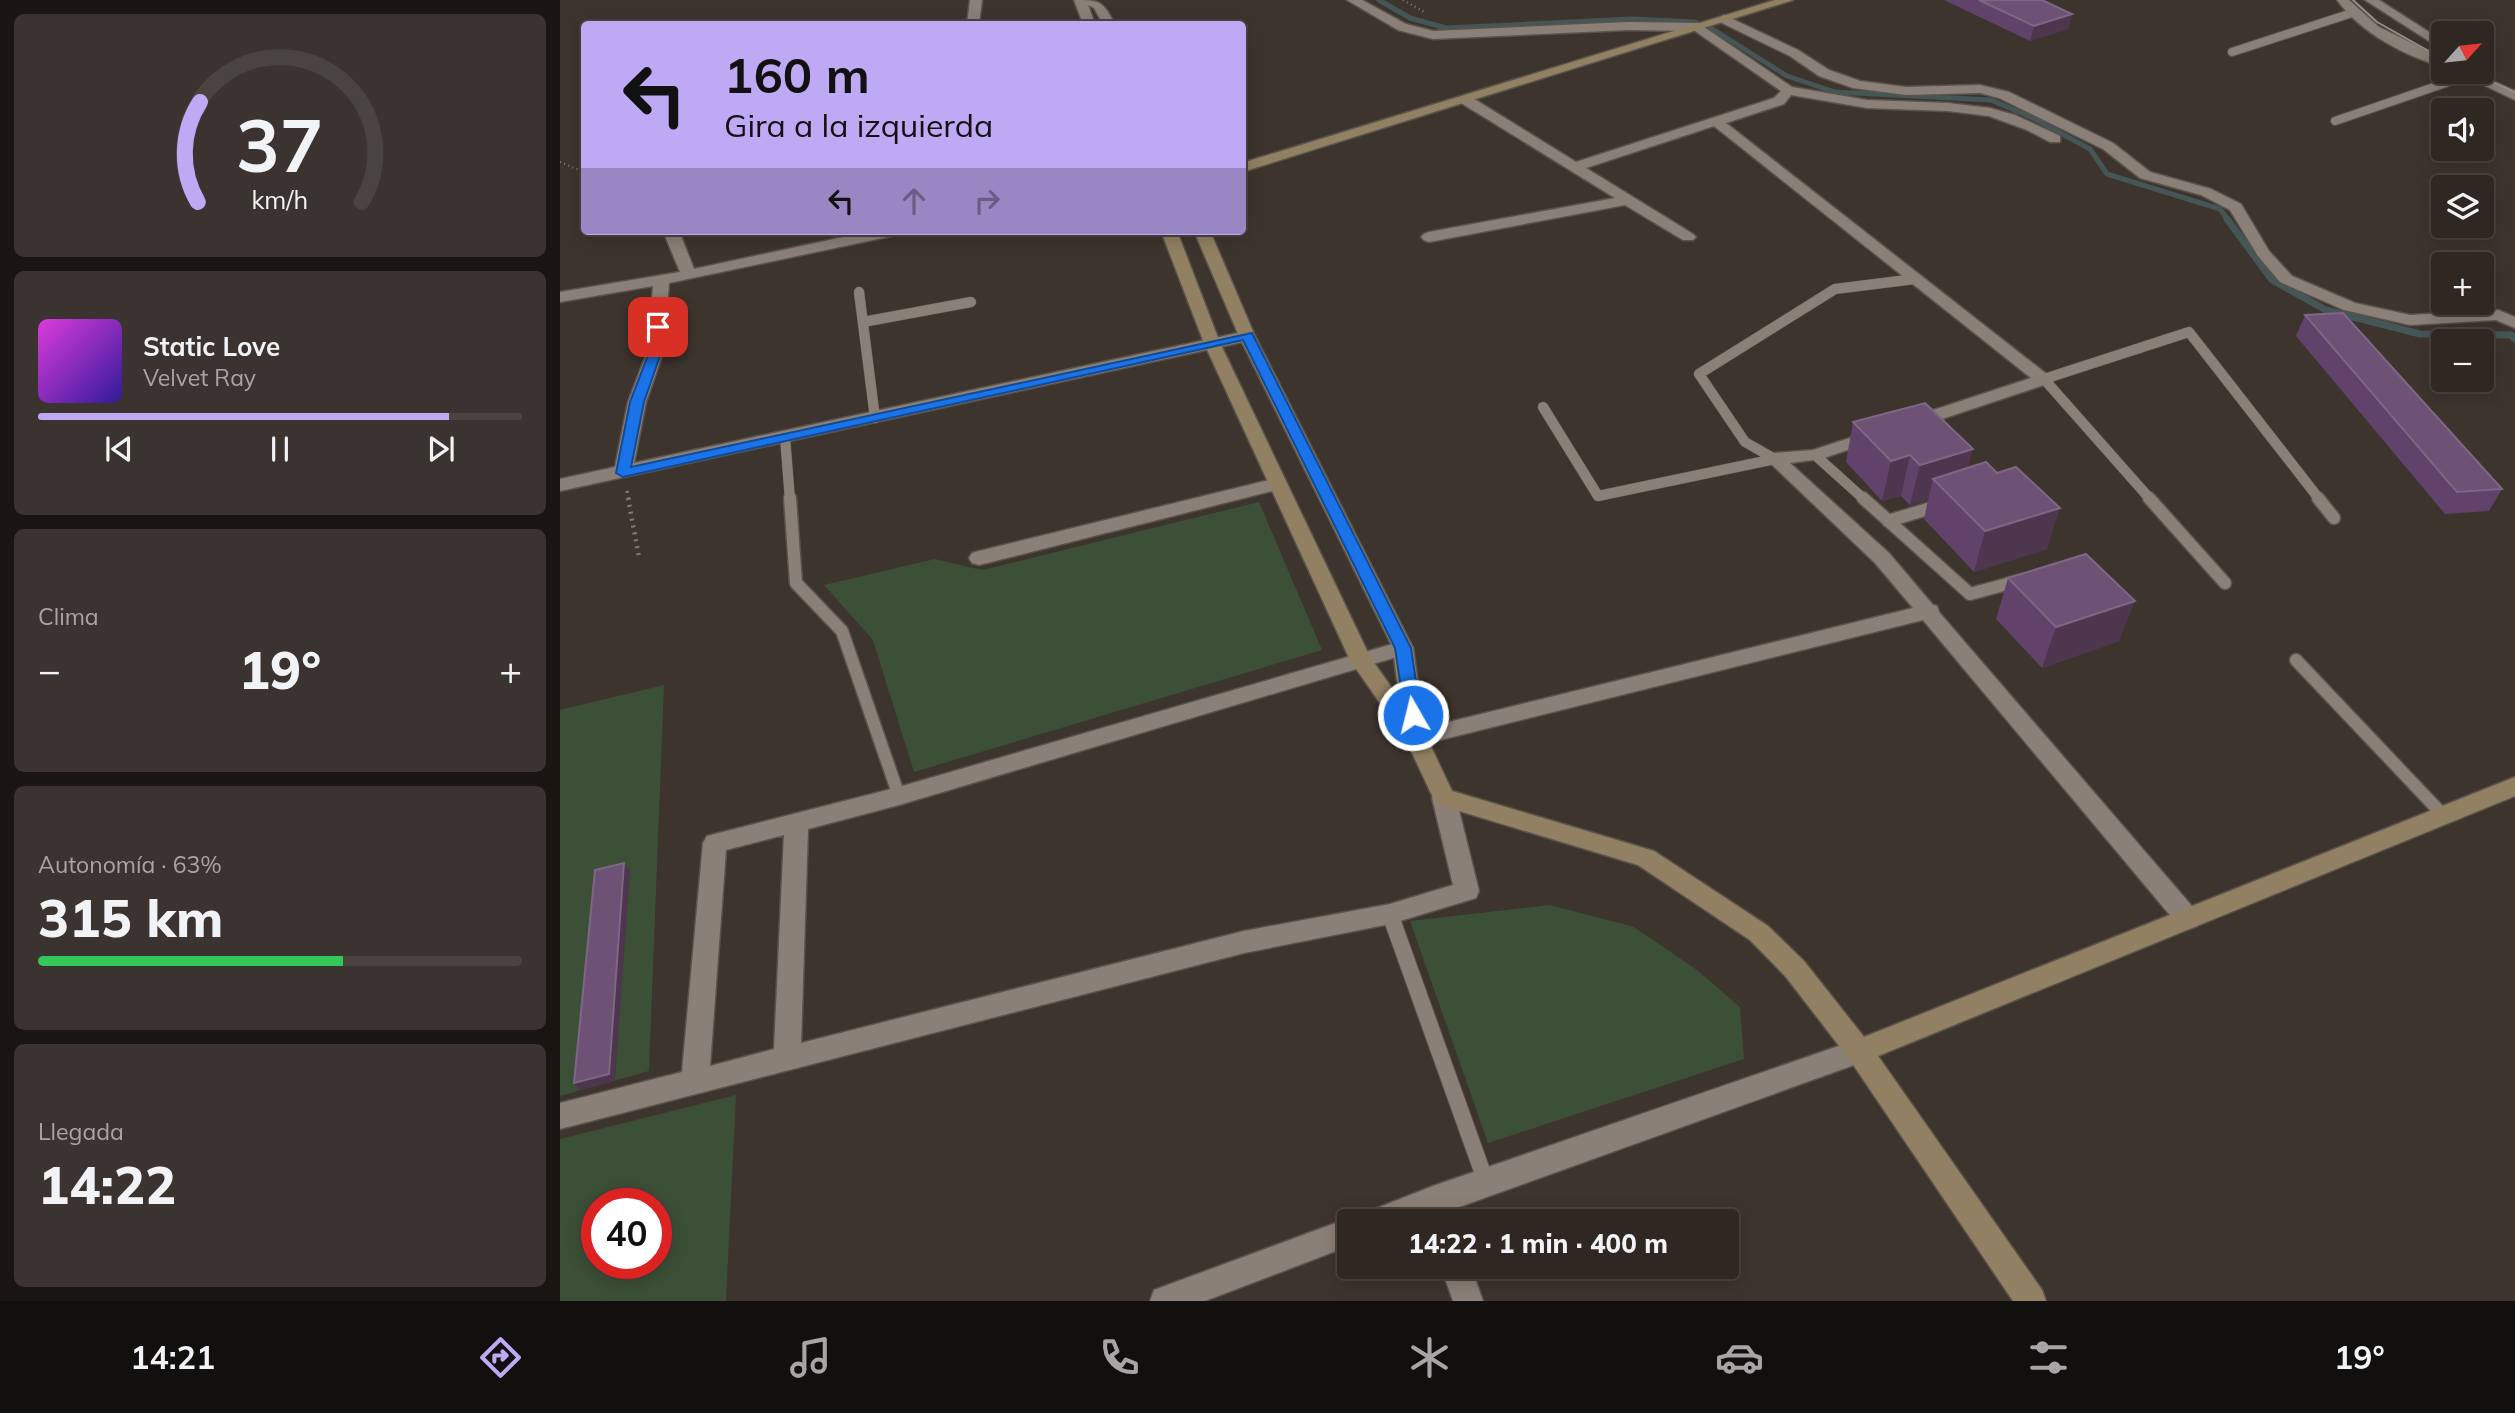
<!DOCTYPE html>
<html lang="es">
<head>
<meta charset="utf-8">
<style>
  body { margin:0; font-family:Mulish,sans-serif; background:#3a332f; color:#f1f3f6; height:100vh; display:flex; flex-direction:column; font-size:26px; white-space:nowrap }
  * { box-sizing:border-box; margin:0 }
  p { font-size:23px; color:#a7a5a5 }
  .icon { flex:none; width:38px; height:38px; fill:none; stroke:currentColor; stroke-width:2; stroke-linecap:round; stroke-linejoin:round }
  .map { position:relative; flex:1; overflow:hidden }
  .side { display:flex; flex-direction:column; gap:14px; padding:14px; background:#191513; width:560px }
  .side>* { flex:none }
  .hud { position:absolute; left:21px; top:21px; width:665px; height:214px; border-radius:7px; box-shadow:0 4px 18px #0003,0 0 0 2px #494440; background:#bea9f4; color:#111; overflow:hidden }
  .needle { width:46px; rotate:63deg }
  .tools { position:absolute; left:1871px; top:21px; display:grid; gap:14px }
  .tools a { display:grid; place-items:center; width:63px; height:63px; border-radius:7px; background:#2e2722; box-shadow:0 4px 18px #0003,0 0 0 2px #494440; font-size:35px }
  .speed { position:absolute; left:21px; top:1188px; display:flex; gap:14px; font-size:35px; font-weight:700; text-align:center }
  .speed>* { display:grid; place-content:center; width:91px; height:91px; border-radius:50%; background:#2e2722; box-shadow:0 4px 18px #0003,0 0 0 2px #494440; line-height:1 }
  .speed .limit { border:10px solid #d22; background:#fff; color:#111 }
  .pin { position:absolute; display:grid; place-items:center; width:60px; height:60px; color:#fff; margin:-30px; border-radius:14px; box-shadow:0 4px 10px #0006 }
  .me { position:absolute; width:77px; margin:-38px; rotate:352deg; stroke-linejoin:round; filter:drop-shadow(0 0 5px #0008) }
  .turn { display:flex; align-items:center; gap:24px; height:147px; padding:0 28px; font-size:32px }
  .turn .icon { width:91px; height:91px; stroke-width:2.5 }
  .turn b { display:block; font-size:49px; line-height:60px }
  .lanes { display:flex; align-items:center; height:66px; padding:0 28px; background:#0003; justify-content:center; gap:35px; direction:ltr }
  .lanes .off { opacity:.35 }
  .big { font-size:52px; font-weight:800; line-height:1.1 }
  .side .card { flex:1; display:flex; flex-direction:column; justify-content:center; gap:10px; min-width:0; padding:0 24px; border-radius:10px; background:#3a332f }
  .side .dial { align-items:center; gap:0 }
  .dial svg { height:182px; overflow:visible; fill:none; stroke:#494440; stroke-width:7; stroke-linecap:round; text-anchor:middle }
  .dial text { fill:#f1f3f6; stroke:none }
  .song { display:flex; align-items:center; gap:21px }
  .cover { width:84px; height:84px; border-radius:10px; background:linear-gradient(135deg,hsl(300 70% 55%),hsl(250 70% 35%)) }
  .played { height:7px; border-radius:4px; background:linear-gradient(90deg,#bea9f4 85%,#494440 85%) }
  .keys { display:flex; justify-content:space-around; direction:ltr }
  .heat { display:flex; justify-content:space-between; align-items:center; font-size:38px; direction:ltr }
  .charge { height:10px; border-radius:5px; background:linear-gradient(90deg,#34c759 63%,#494440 0) }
  .trip { position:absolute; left:777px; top:1209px; width:402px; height:70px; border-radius:7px; background:#2e2722; box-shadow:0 4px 18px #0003,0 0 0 2px #494440; font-weight:800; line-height:70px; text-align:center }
  .tab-bar { display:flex; height:112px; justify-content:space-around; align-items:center; background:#12100e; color:#a7a5a5 }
  .tab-bar .icon { width:49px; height:49px }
  .tab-bar .active { color:#bea9f4 }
  .tab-bar b { font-size:32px; color:#f1f3f6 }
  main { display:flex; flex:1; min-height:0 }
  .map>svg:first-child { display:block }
  .green { fill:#3b5036; fill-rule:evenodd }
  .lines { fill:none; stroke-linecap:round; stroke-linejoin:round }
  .stream-far1 { stroke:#455656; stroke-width:5 }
  .stream { stroke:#455656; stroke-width:7 }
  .lane-far3-casing { stroke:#5a534c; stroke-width:10 }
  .lane-far2-casing { stroke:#5a534c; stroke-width:11 }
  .lane-far1-casing { stroke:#5a534c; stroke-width:15 }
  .lane-casing { stroke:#5a534c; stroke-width:18 }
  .street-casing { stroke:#5a534c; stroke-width:3 }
  .secondary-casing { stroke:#5a534c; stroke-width:3 }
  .path-far2 { stroke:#807973; stroke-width:2.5; stroke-dasharray:1 3.5; stroke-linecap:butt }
  .path-far1 { stroke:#807973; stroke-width:3.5; stroke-dasharray:2 4.5; stroke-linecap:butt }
  .path { stroke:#807973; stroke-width:4.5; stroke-dasharray:2 5; stroke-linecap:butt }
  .lane-far3 { stroke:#8b8078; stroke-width:8 }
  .lane-far2 { stroke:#8b8078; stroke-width:10 }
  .lane-far1 { stroke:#8b8078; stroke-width:12 }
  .lane { stroke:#8b8078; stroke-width:16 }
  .street { fill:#8b8078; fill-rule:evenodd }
  .secondary { fill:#928062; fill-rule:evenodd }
  .tram { stroke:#958e88; stroke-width:2 }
  .wall { fill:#61426b }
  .shaded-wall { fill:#4d364e }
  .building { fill:#6e5276; stroke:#7f6684; stroke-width:2 }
  .route { fill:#1a73e8; stroke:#114b97; stroke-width:2 }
</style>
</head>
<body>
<main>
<section class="side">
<div class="card dial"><svg viewBox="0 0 100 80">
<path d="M14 69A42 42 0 1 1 86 69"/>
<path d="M14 69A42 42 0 0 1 15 25" stroke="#bea9f4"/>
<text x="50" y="56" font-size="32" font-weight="700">37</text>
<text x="50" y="72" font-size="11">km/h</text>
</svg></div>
<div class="card">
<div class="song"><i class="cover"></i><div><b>Static Love</b><p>Velvet Ray</p></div></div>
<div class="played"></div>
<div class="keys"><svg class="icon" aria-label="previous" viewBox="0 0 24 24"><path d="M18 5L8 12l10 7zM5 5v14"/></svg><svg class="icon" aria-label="pause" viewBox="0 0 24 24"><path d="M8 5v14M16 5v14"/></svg><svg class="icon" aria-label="next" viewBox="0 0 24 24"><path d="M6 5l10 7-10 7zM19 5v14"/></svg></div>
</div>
<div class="card"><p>Clima</p>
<div class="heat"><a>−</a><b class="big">19°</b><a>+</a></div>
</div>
<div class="card"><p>Autonomía · 63%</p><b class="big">315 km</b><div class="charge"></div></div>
<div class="card"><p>Llegada</p><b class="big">14:22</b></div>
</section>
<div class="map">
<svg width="1955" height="1301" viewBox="0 0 1955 1301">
  <rect width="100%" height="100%" fill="#3d342d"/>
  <!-- green -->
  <path class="green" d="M699 502 762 650 354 772 313 640 264 585 375 559 422 570Z
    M104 685 89 1071 0 1096V710Z
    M990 905 1074 927 1137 970 1180 1007 1184 1059 928 1143 850 921Z
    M176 1095 166 1301H0V1139ZM37 1204H96V1264H37Z"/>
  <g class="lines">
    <!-- stream-far1 -->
    <path class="stream-far1" d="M819 0 850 18 886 28 1072 19 1135 22 1154 30 1227 76 1275 92 1431 100 1475 119 1530 149 1547 174 1660 209 1669 221"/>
    <!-- stream -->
    <path class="stream" d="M1667 219 1712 280 1766 310 1860 334 1951 335 1955 339"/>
    <!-- lane-far3 casing -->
    <g class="lane-far3-casing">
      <path id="lane-far3" d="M1672 52 1792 13
        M1775 121 1909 75"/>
    </g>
    <!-- lane-far2 casing -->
    <g class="lane-far2-casing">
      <path id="lane-far2" d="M299 292 315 418
        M303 322 411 302
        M983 407 1038 496 1215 459
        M225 437 230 500
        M1255 455 1305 500
        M1215 459 1185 442 1139 374 1275 289 1355 279
        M1591 500 1484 379 1629 332 1760 500"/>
    </g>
    <!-- lane-far1 casing -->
    <g class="lane-far1-casing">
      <path id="lane-far1" d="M230 498 236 583 282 631 339 796
        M1303 498 1410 594 1462 580
        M1589 498 1665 583
        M1758 498 1774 518
        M1328 521 1381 505
        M1736 660 1883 815"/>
    </g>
    <!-- lane casing -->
    <g class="lane-casing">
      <path id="lane" d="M830 914 926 1182"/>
    </g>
    <!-- street casing -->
    <g class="street-casing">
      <path id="street" d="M410 0H422L419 24H407Z
        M514 0C541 0 542 1 555 24H543L534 8 528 5 535 24H523Z
        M787 0H802L846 24 873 31 1068 22 1138 23 1232 87 1307 100 1388 103 1430 108 1455 115 1500 136V142H1490L1467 130 1429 116 1388 111 1307 108 1231 95 1224 104 1166 123 1493 379 1490 383 1358 427H1346L1343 423 1346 419 1471 378 1154 126 1026 168 1133 234 1136 237 1133 240H1123L1065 205 869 242 864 240 861 237 864 234 869 232 1055 198 901 103V97H911L1016 162 1214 98 1221 91 1135 31 1068 30 873 39 838 30Z
        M1777 0H1789L1819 27 1883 58V67C1845 56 1801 33 1777 0Z
        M1805 0H1819L1883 41V50Z
        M1164 15 1238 50 1269 70 1300 81 1346 87 1420 85 1449 92 1553 143 1590 172 1651 189 1681 204 1709 251 1732 276 1795 303 1850 315 1938 310 1955 317V328L1936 320 1850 325 1784 310 1720 282 1698 256 1670 210 1641 195 1580 178 1543 149 1439 98 1420 93 1346 95 1293 88 1259 76 1230 56 1160 22 1158 19Z
        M1896 72H1912L1955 91V100Z
        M103 231H119L134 269 311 231H340L332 236 109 283 104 350 86 402 74 463 687 331 695 336 687 341 0 491V479L55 467 68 402 88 350 93 286 0 302V292L120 272Z
        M1314 430 1323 435 1320 439 1261 459 1230 463 1329 553 1373 605 1377 606 1379 612 1637 912 1640 919 1637 926 1628 929 1619 926 1363 620 856 746 848 744 845 738 848 732 856 730 1353 608 1315 563 1206 459 1215 453 1253 450Z
        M717 478 724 480 726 484 724 488 419 565 412 563 409 558 412 553 419 551Z
        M843 641 850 643 853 648 850 653 339 805 248 829 241 1043 684 931 830 904 893 885 872 798 876 792 884 789 892 792 896 798 919 891 916 898 830 924 684 953 0 1129V1103L122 1072 143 843 147 836 339 787ZM224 835 214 1049 150 1066 166 850Z
        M1299 1039 1308 1042 1312 1051 1308 1060 891 1210 895 1222H866L865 1219 858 1222H803L807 1212 873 1186Z
        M789 1218 799 1222H789V1246L645 1301H590L594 1290Z
        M881 1267H911L923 1301H893Z"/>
    </g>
    <!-- secondary casing -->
    <g class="secondary-casing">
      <path id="secondary" d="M1215 0H1233L682 172V163Z
        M601 231H617L660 343 810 657 839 698 833 648 679 336 634 231H650L695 336 853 648 865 734 892 791 1094 851 1208 926 1244 961 1304 1037 1955 777V796L1318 1056 1482 1290 1486 1301H1453L1290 1060 1226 977 1190 940 1078 865 876 804 847 742 790 660 644 343Z"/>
    </g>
    <!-- path-far2 -->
    <path class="path-far2" d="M843 0 864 12
      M0 162 24 172"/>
    <!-- path-far1 -->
    <path class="path-far1" d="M67 491 69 500"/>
    <!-- path -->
    <path class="path" d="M68 498 79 557"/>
    <!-- lane-far3 -->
    <use href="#lane-far3" class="lane-far3"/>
    <!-- lane-far2 -->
    <use href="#lane-far2" class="lane-far2"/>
    <!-- lane-far1 -->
    <use href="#lane-far1" class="lane-far1"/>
    <!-- lane -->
    <use href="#lane" class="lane"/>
    <!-- street -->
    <use href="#street" class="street"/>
    <!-- secondary -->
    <use href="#secondary" class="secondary"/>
    <!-- tram -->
    <path class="tram" d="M1793 0 1817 22 1883 59
      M1911 72 1955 92"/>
  </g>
  <!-- wall -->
  <path class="wall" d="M1384 0H1482L1512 14 1508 29 1470 41Z
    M1745 315 1942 489 1929 511 1885 514 1736 336Z
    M1293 422 1408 468 1487 549 1414 572 1364 519 1368 500 1350 505 1341 496 1322 501 1286 462Z
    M1448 578 1559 641 1482 668 1436 619Z"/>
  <!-- shaded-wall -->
  <path class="shaded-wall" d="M1512 14 1508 29 1470 41 1474 26Z
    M1413 449 1402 489 1373 479 1368 500 1350 505 1360 465Z
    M1350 455 1341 496 1322 501 1331 461Z
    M1500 508 1487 549 1414 572 1425 531Z
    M1575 601 1559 641 1482 668 1496 627Z
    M64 863 70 870 55 1081 20 1090 14 1083Z"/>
  <!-- building -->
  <path class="building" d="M1419 0H1482L1512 14 1474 26Z
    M1783 313 1942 489 1897 492 1745 315Z
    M1365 403 1413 449 1360 465 1350 455 1331 461 1293 422Z
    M1426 462 1437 473 1456 467 1500 508 1425 531 1373 479Z
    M1526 554 1575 601 1496 627 1448 578Z
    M64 863 49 1074 14 1083 35 870Z"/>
  <!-- route -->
  <path class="route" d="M98 323 104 327 102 350 84 402 71 467 692 333 851 648 861 715 853 721 845 715 835 648 683 340 63 477 56 473 70 402 90 350 92 327Z"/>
</svg>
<div class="tools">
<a><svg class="needle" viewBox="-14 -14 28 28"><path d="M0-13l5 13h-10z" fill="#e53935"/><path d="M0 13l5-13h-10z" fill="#a7a5a5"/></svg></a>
<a><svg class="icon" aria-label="sound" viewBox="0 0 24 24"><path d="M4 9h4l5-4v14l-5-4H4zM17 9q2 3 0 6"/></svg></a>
<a><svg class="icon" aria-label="layers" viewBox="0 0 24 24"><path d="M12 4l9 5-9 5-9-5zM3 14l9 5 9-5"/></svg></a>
<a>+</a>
<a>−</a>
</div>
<div class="speed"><div class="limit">40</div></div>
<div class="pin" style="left:98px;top:327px;background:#d93025"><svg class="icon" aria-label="arrive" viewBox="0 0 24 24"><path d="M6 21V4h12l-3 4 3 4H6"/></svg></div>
<svg class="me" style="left:853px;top:715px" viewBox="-20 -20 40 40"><circle r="17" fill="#1a73e8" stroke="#fff" stroke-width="3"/><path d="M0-11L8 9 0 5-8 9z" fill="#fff"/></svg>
<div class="trip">14:22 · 1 min · 400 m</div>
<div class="hud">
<div class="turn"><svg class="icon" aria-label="left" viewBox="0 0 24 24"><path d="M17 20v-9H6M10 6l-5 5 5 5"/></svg><div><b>160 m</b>Gira a la izquierda</div></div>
<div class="lanes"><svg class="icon" aria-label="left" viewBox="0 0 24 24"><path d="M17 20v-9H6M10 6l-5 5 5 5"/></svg><svg class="icon off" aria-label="ahead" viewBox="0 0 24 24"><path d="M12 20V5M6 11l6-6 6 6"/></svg><svg class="icon off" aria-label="right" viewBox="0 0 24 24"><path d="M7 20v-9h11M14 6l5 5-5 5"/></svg></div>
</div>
</div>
</main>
<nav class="tab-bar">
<b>14:21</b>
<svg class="icon active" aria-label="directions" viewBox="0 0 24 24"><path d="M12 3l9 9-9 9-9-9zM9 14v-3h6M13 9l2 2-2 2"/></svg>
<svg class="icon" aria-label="music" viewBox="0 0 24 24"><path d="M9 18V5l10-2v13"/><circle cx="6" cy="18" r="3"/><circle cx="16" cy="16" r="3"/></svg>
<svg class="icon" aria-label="phone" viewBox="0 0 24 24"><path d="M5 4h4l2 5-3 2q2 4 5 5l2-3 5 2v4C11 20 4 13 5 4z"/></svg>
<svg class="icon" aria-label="climate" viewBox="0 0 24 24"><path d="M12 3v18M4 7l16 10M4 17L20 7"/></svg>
<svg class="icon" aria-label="car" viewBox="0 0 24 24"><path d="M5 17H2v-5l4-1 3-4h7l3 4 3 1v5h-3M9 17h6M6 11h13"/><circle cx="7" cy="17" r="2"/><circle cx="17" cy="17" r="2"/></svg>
<svg class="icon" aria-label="filters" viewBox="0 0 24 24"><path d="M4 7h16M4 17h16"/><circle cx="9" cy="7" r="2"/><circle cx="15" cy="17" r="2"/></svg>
<b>19°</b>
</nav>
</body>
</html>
